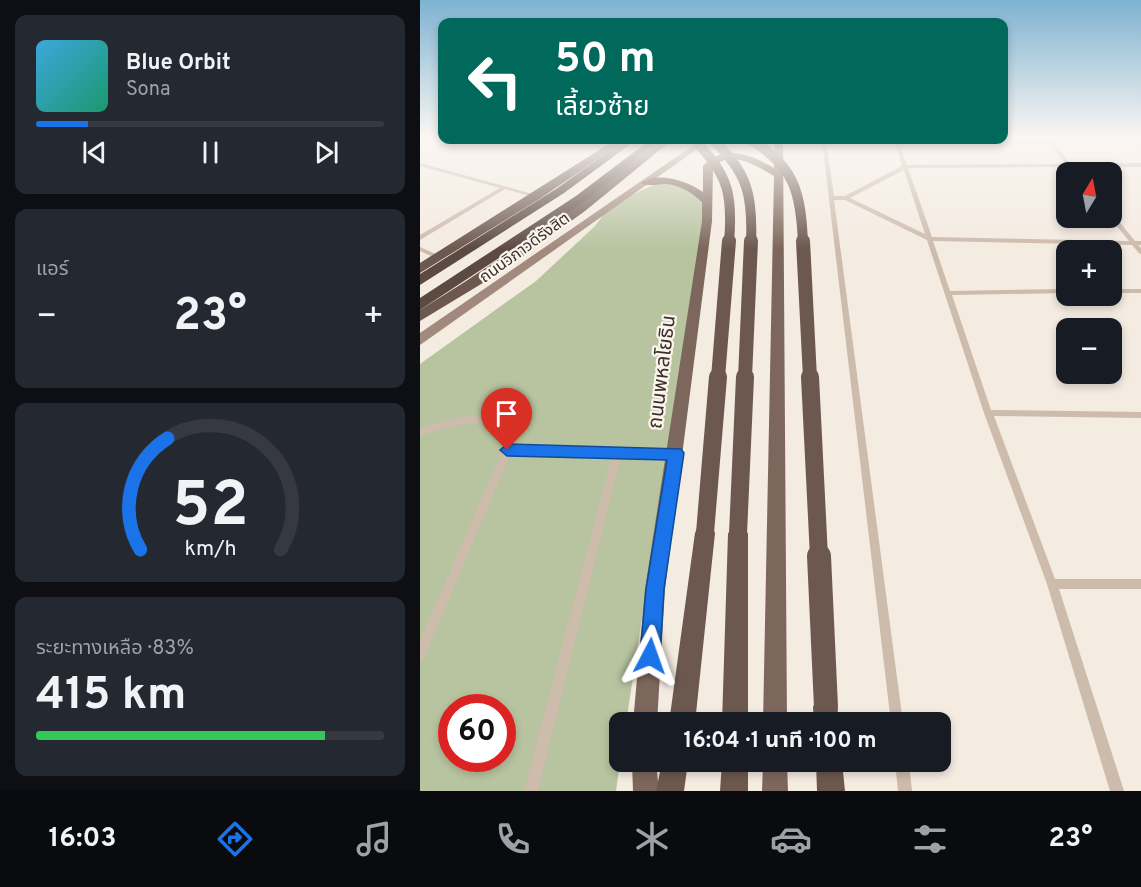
<!DOCTYPE html>
<html lang="th">
<head>
<meta charset="utf-8">
<style>
  body { margin:0; font-family:Overpass,"Noto Sans Thai",sans-serif; background:#242831; color:#f1f3f6; height:100vh; display:flex; flex-direction:column; font-size:22px; white-space:nowrap }
  * { box-sizing:border-box; margin:0 }
  p { font-size:20px; color:#9ea1a6 }
  .icon { flex:none; width:33px; height:33px; fill:none; stroke:currentColor; stroke-width:2; stroke-linecap:round; stroke-linejoin:round }
  .map { position:relative; flex:1; overflow:hidden }
  .sheet { display:flex; flex-direction:column; gap:15px; padding:15px; background:#0d0f14; width:420px }
  .sheet>* { flex:none }
  .guide { position:absolute; left:18px; top:18px; width:570px; height:126px; border-radius:12px; box-shadow:0 3px 9px #0003; background:#00695c; color:#fff; overflow:hidden }
  .needle { width:39px; rotate:10deg }
  .tools { position:absolute; left:636px; top:162px; display:grid; gap:12px }
  .tools a { display:grid; place-items:center; width:66px; height:66px; border-radius:12px; background:#171b24; box-shadow:0 3px 9px #0003; font-size:30px }
  .speed { position:absolute; left:18px; top:694px; display:flex; gap:12px; font-size:30px; font-weight:700; text-align:center }
  .speed>* { display:grid; place-content:center; width:78px; height:78px; border-radius:50%; background:#171b24; box-shadow:0 3px 9px #0003; line-height:1 }
  .speed .limit { border:9px solid #d22; background:#fff; color:#111 }
  .pin { position:absolute; display:grid; place-items:center; width:51px; height:51px; color:#fff; margin:-62px -26px; border-radius:50% 50% 50% 0; rotate:-45deg; box-shadow:0 0 6px #0007 }
  .pin .icon { rotate:45deg }
  .me { position:absolute; width:66px; margin:-33px; rotate:4deg; stroke-linejoin:round; filter:drop-shadow(0 0 4px #0008) }
  .turn { display:flex; align-items:center; gap:21px; height:126px; padding:0 18px; font-size:27px }
  .turn .icon { width:78px; height:78px; stroke-width:2.5 }
  .turn b { display:block; font-size:42px; line-height:51px }
  .big { font-size:45px; font-weight:700; line-height:1.1 }
  .sheet .widget { flex:1; display:flex; flex-direction:column; justify-content:center; gap:9px; min-width:0; padding:0 21px; border-radius:12px; background:#242831 }
  .sheet .dial { align-items:center; gap:0 }
  .dial svg { height:156px; overflow:visible; fill:none; stroke:#363941; stroke-width:7; stroke-linecap:round; text-anchor:middle }
  .dial text { fill:#f1f3f6; stroke:none }
  .song { display:flex; align-items:center; gap:18px }
  .cover { width:72px; height:72px; border-radius:9px; background:linear-gradient(135deg,hsl(200 70% 55%),hsl(160 70% 35%)) }
  .played { height:6px; border-radius:3px; background:linear-gradient(90deg,#1a73e8 15%,#363941 15%) }
  .keys { display:flex; justify-content:space-around; direction:ltr }
  .heat { display:flex; justify-content:space-between; align-items:center; font-size:33px; direction:ltr }
  .charge { height:9px; border-radius:4px; background:linear-gradient(90deg,#34c759 83%,#363941 0) }
  .trip { position:absolute; left:189px; top:712px; width:342px; height:60px; border-radius:12px; background:#171b24; box-shadow:0 3px 9px #0003; font-weight:700; line-height:60px; text-align:center }
  .menu { display:flex; height:96px; justify-content:space-around; align-items:center; background:#090b0e; color:#9ea1a6 }
  .menu .icon { width:42px; height:42px }
  .menu .selected { color:#1a73e8 }
  .menu b { font-size:27px; color:#f1f3f6 }
  main { display:flex; flex:1; min-height:0 }
  .map>svg:first-child { display:block }
  .green { fill:#b8c4a0; fill-rule:evenodd }
  .lines { fill:none; stroke-linecap:round; stroke-linejoin:round }
  .service { fill:#cdbbac; fill-rule:evenodd }
  .secondary { fill:#a18a7d; fill-rule:evenodd }
  .primary { fill:#7d675c; fill-rule:evenodd }
  .trunk { fill:#6c584f; fill-rule:evenodd }
  .motorway { fill:#5c4a42; fill-rule:evenodd }
  .trunk-bridge-far3 { stroke:#6c584f; stroke-width:10 }
  .trunk-bridge-far2 { stroke:#6c584f; stroke-width:14 }
  .trunk-bridge-far1 { stroke:#6c584f; stroke-width:18 }
  .trunk-bridge { stroke:#6c584f; stroke-width:24 }
  .route { fill:#1a73e8; stroke:#114b97; stroke-width:1.5 }
  .labels { text-anchor:middle; stroke-width:4.5; stroke-linejoin:round; paint-order:stroke }
  .far-street-label { font-size:16px; fill:#3b302b; stroke:#fbf5ee }
  .street-label { font-size:20px; fill:#3b302b; stroke:#fbf5ee }
</style>
</head>
<body>
<main>
<section class="sheet">
<div class="widget">
<div class="song"><i class="cover"></i><div><b>Blue Orbit</b><p>Sona</p></div></div>
<div class="played"></div>
<div class="keys"><svg class="icon" aria-label="previous" viewBox="0 0 24 24"><path d="M18 5L8 12l10 7zM5 5v14"/></svg><svg class="icon" aria-label="pause" viewBox="0 0 24 24"><path d="M8 5v14M16 5v14"/></svg><svg class="icon" aria-label="next" viewBox="0 0 24 24"><path d="M6 5l10 7-10 7zM19 5v14"/></svg></div>
</div>
<div class="widget"><p>แอร์</p>
<div class="heat"><a>−</a><b class="big">23°</b><a>+</a></div>
</div>
<div class="widget dial"><svg viewBox="0 0 100 80">
<path d="M14 69A42 42 0 1 1 86 69"/>
<path d="M14 69A42 42 0 0 1 28 12" stroke="#1a73e8"/>
<text x="50" y="56" font-size="32" font-weight="700">52</text>
<text x="50" y="72" font-size="11">km/h</text>
</svg></div>
<div class="widget"><p>ระยะทางเหลือ · 83%</p><b class="big">415 km</b><div class="charge"></div></div>
</section>
<div class="map">
<svg width="721" height="791" viewBox="0 0 721 791">
  <rect width="100%" height="100%" fill="#f4ebe1"/>
  <!-- green -->
  <path class="green" d="M240 182 272 188 285 206 206 723H200V762L196 791H0V364L116 281 174 227 192 204ZM32 708H82V759H32Z"/>
  <g class="lines">
    <!-- service -->
    <path class="service" d="M625 138H630L651 164 721 163V167H654L657 172H653L648 167 488 168 512 237 709 241 690 218H692V214L694 215 715 241H721V245H718L721 248V254L719 253 712 245 513 241 530 291 646 289V293L532 295 571 410 721 412V418L574 416 635 579H721V589H639L704 791H690L627 584 564 413 507 240 425 200H414L483 723H471L402 140H406L414 196H425L482 166 474 140 479 141H627ZM479 143H629L646 164 487 165ZM484 170 505 234 430 198Z
      M0 163 120 196 117 198 85 189 0 240V235L80 188 0 166Z
      M0 247 22 257 23 258 22 259H18L0 251Z
      M692 289H721V293H692Z
      M68 414 92 415C97 416 100 421 102 425L93 446 255 449 258 450 260 453 258 456 255 457 201 456 118 791H104L192 456 90 454 4 659 0 661V641L93 426 90 421C58 420 30 425 0 436V428L34 418Z
      M475 762H489L492 791H478Z"/>
    <!-- secondary -->
    <path class="secondary" d="M281 140H290L0 345V333Z"/>
    <!-- primary -->
    <path class="primary" d="M355 140H363L367 723H343L354 176C335 165 312 149 293 167L292 221 245 589 237 723H213L225 589 282 221V202C272 193 260 185 246 184 237 184 228 187 221 183 238 171 267 181 283 192V166C304 143 332 155 354 168Z
      M212 762H236L239 791H213Z
      M343 762H367L368 791H342Z"/>
    <!-- trunk -->
    <path class="trunk" d="M195 140H206L121 198 0 273V263Z
      M242 140H252L165 211 81 272 0 321V310C85 258 164 201 242 140Z
      M285 523 292 526 295 533 275 723H249L275 533 278 526Z
      M318 524 325 527 328 534V723H302L308 534 311 527Z
      M406 694 415 698 420 723H394L393 707 397 698Z
      M242 762H268L264 791H236Z
      M302 762H328V791H300Z
      M396 762H422L425 791H397Z"/>
    <!-- motorway -->
    <path class="motorway" d="M205 140H216L144 193 0 285V274L136 189Z
      M230 140H241L164 202 0 310V298L156 196Z"/>
    <!-- trunk-bridge-far3 -->
    <path class="trunk-bridge-far3" d="M274 140C309 174 313 196 309 243
      M293 140C328 172 333 197 331 243
      M331 140C375 166 381 194 383 243"/>
    <!-- trunk-bridge-far2 -->
    <path class="trunk-bridge-far2" d="M383 241 390 378
      M298 378 309 241
      M325 378 331 241"/>
    <!-- trunk-bridge-far1 -->
    <path class="trunk-bridge-far1" d="M390 377 399 557
      M285 533 298 377
      M318 534 325 377"/>
    <!-- trunk-bridge -->
    <path class="trunk-bridge" d="M399 556 406 707"/>
  </g>
  <!-- sky -->
  <linearGradient id="sky" x2="0" y2="1"><stop stop-color="#7eb2d2"/><stop offset="0.55" stop-color="#faf6f2"/><stop offset="1" stop-color="#faf6f2" stop-opacity="0"/></linearGradient>
  <rect width="721" height="249" fill="url(#sky)"/>
  <!-- route -->
  <path class="route" d="M87 444 261 449 264 453 244 589 240 656 237 663 230 666 223 663 220 656 226 589 247 460 87 456 80 450Z"/>
  <g class="labels">
    <!-- far-street labels -->
    <g class="far-street-label">
      <text transform="translate(104 247) rotate(-36)" y="6">ถนนวิภาวดีรังสิต</text>
    </g>
    <!-- street labels -->
    <g class="street-label">
      <text transform="translate(241 372) rotate(-83)" y="7">ถนนพหลโยธิน</text>
    </g>
  </g>
</svg>
<div class="tools">
<a><svg class="needle" viewBox="-14 -14 28 28"><path d="M0-13l5 13h-10z" fill="#e53935"/><path d="M0 13l5-13h-10z" fill="#9ea1a6"/></svg></a>
<a>+</a>
<a>−</a>
</div>
<div class="speed"><div class="limit">60</div></div>
<div class="pin" style="left:87px;top:450px;background:#d93025"><svg class="icon" aria-label="arrive" viewBox="0 0 24 24"><path d="M6 21V4h12l-3 4 3 4H6"/></svg></div>
<svg class="me" style="left:230px;top:656px" viewBox="-20 -20 40 40"><path d="M0-17L14 15 0 8-14 15z" fill="#1a73e8" stroke="#fff" stroke-width="4"/></svg>
<div class="trip">16:04 · 1 นาที · 100 m</div>
<div class="guide">
<div class="turn"><svg class="icon" aria-label="left" viewBox="0 0 24 24"><path d="M17 20v-9H6M10 6l-5 5 5 5"/></svg><div><b>50 m</b>เลี้ยวซ้าย</div></div>
</div>
</div>
</main>
<nav class="menu">
<b>16:03</b>
<svg class="icon selected" aria-label="directions" viewBox="0 0 24 24"><path d="M12 3l9 9-9 9-9-9zM9 14v-3h6M13 9l2 2-2 2"/></svg>
<svg class="icon" aria-label="music" viewBox="0 0 24 24"><path d="M9 18V5l10-2v13"/><circle cx="6" cy="18" r="3"/><circle cx="16" cy="16" r="3"/></svg>
<svg class="icon" aria-label="phone" viewBox="0 0 24 24"><path d="M5 4h4l2 5-3 2q2 4 5 5l2-3 5 2v4C11 20 4 13 5 4z"/></svg>
<svg class="icon" aria-label="climate" viewBox="0 0 24 24"><path d="M12 3v18M4 7l16 10M4 17L20 7"/></svg>
<svg class="icon" aria-label="car" viewBox="0 0 24 24"><path d="M5 17H2v-5l4-1 3-4h7l3 4 3 1v5h-3M9 17h6M6 11h13"/><circle cx="7" cy="17" r="2"/><circle cx="17" cy="17" r="2"/></svg>
<svg class="icon" aria-label="filters" viewBox="0 0 24 24"><path d="M4 7h16M4 17h16"/><circle cx="9" cy="7" r="2"/><circle cx="15" cy="17" r="2"/></svg>
<b>23°</b>
</nav>
</body>
</html>
